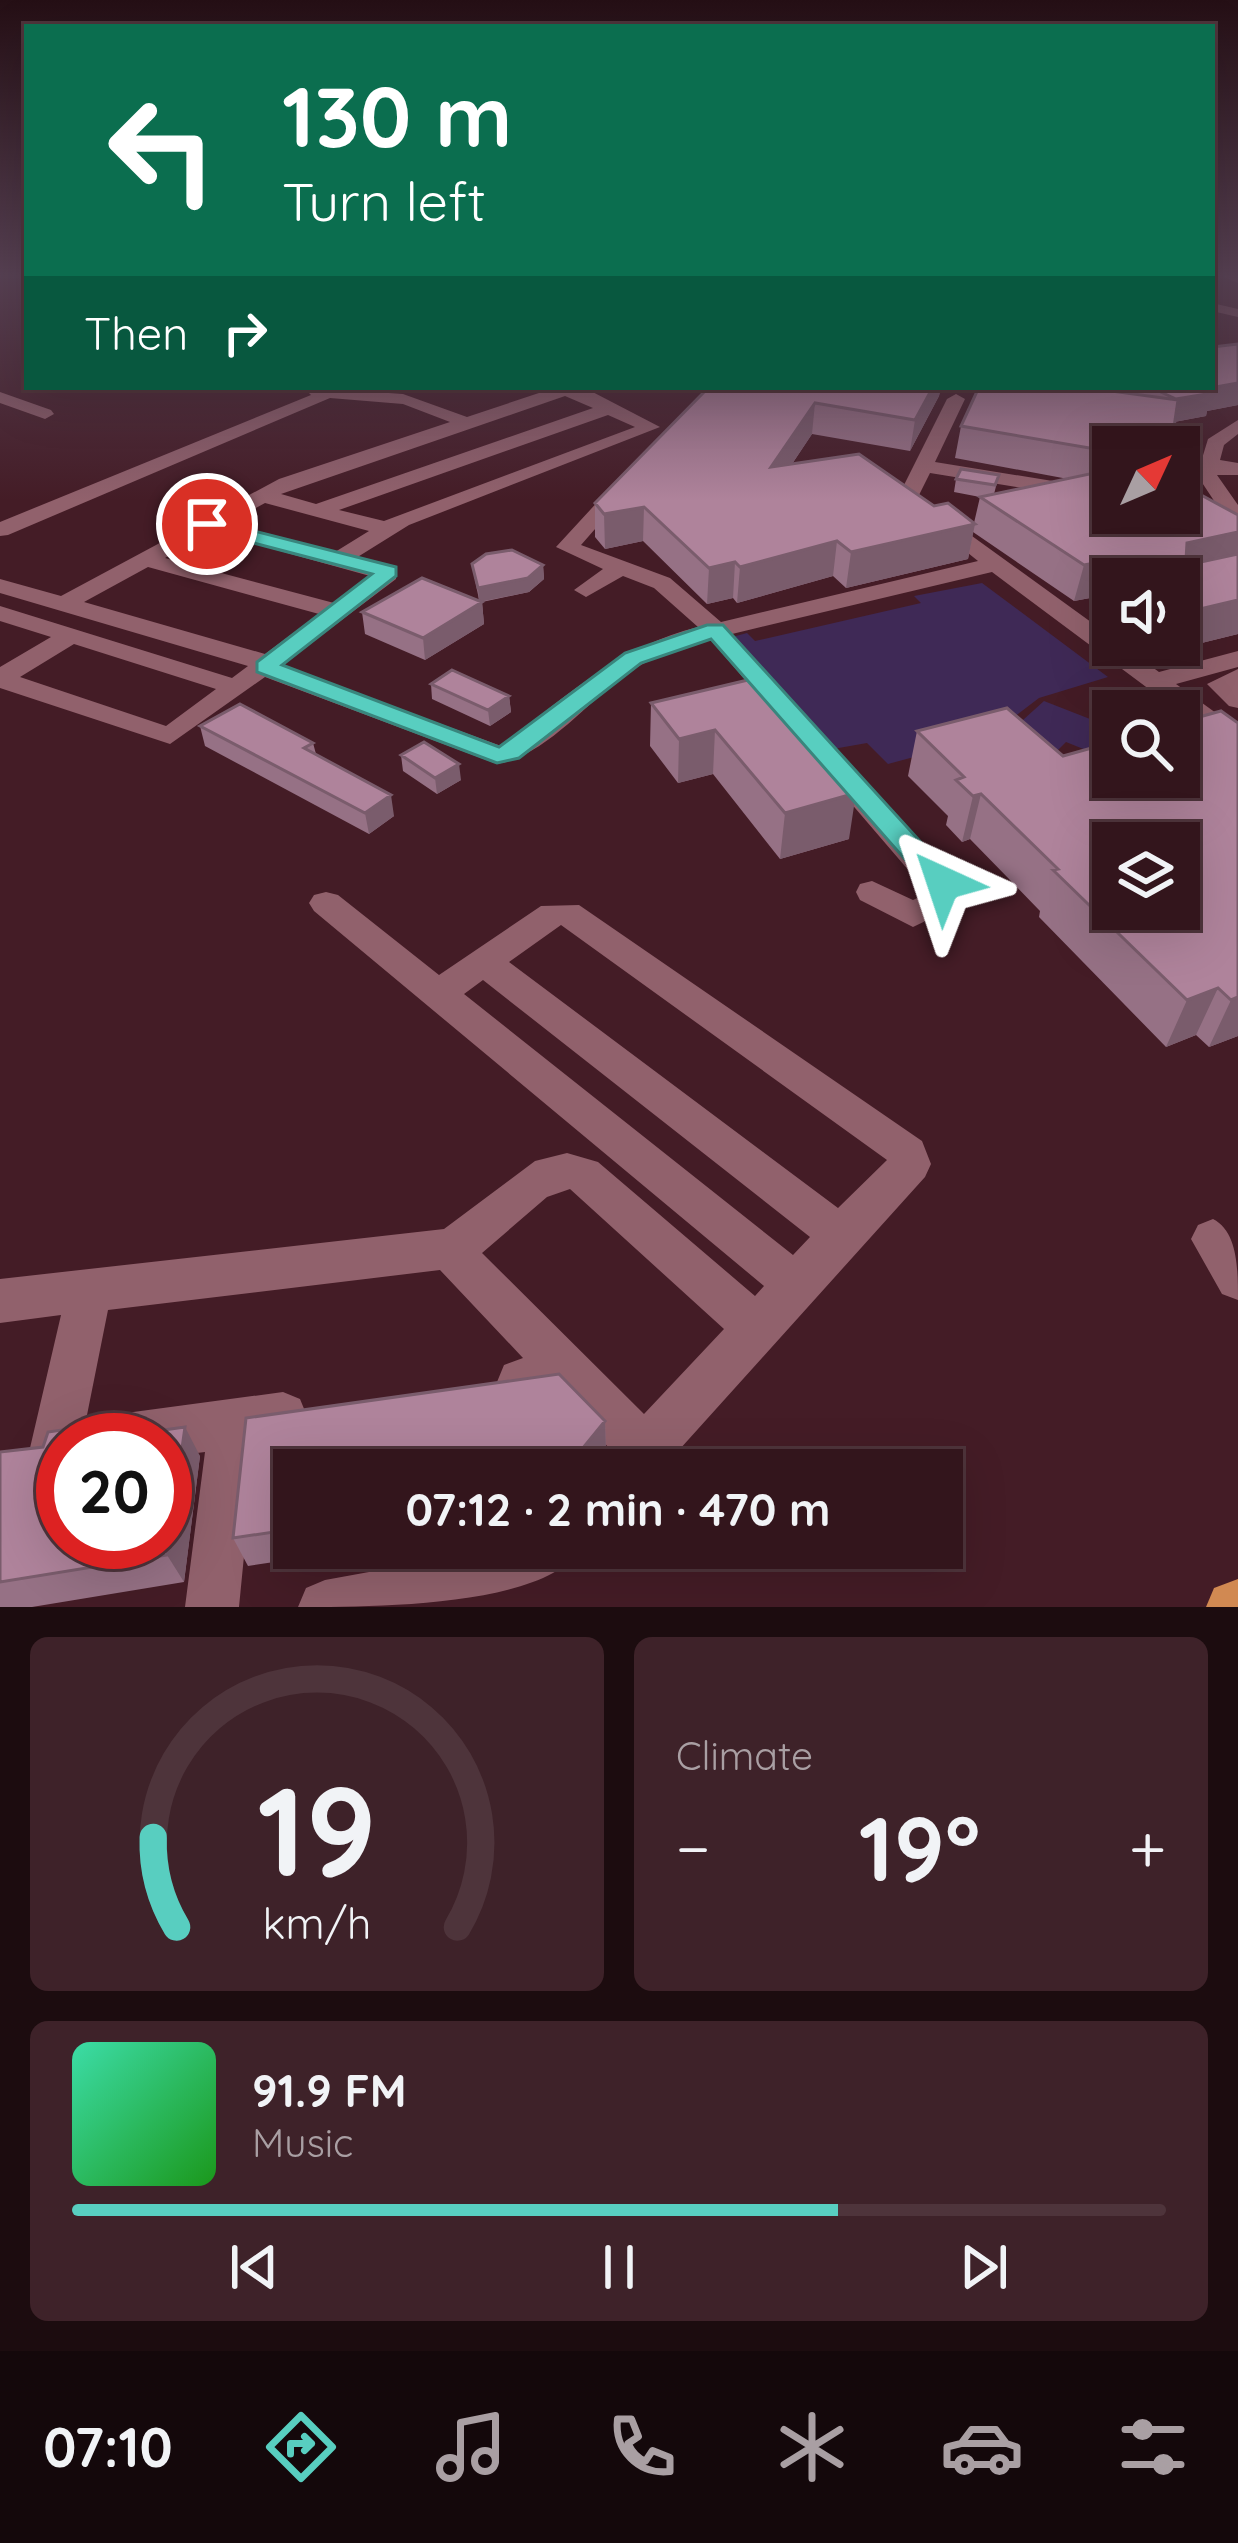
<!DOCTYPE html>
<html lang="en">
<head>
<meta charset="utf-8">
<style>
  body { margin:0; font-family:Quicksand,sans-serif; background:#3e2229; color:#f1f3f6; height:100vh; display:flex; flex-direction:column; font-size:45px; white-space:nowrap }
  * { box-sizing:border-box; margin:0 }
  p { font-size:39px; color:#a99fa3 }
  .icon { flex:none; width:66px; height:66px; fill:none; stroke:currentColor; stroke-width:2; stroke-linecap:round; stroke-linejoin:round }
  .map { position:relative; height:1607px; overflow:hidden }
  .side { display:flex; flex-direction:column; gap:30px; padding:30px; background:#1c0c0f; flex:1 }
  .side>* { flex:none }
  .banner { position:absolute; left:24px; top:24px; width:1191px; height:366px; border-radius:0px; box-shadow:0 12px 48px #0002,0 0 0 3px #4e343b; background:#0b6e4f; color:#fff; overflow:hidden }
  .needle { width:78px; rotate:46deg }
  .fabs { position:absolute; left:1092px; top:426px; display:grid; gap:24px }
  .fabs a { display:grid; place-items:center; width:108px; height:108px; border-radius:0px; background:#33151c; box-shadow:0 12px 48px #0002,0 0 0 3px #4e343b; font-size:60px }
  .speed { position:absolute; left:36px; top:1413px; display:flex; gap:24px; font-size:60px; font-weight:700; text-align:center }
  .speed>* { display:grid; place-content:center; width:156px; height:156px; border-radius:50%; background:#33151c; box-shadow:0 12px 48px #0002,0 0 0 3px #4e343b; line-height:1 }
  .speed .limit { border:18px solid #d22; background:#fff; color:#111 }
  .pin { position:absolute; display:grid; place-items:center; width:102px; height:102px; color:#fff; margin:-51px; border:6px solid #fff; border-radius:50%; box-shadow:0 3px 12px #0007 }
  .me { position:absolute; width:132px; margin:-66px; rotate:318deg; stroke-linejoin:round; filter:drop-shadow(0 0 9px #0008) }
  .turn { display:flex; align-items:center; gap:42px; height:252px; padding:0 60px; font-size:54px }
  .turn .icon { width:156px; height:156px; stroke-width:2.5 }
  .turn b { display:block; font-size:84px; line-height:102px }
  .then { display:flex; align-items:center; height:114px; padding:0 60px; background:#0003; gap:24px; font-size:45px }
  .big { font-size:90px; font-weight:800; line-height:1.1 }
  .side .widget { flex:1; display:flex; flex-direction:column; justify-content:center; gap:18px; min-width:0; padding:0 42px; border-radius:18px; background:#3e2229 }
  .side .dial { align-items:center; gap:0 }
  .dial svg { height:312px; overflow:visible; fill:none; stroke:#4e343b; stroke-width:7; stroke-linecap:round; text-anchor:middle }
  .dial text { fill:#f1f3f6; stroke:none }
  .song { display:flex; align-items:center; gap:36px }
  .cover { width:144px; height:144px; border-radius:18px; background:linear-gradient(135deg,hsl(160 70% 55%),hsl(120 70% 35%)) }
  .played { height:12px; border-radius:6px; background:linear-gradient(90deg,#58cec0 70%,#4e343b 70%) }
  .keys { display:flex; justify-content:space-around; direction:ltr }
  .heat { display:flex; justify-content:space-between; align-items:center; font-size:66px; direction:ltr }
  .side .tiles { flex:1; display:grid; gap:30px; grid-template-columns:1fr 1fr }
  .widget:last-child { grid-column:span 2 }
  .trip { position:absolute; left:273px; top:1449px; width:690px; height:120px; border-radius:0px; background:#33151c; box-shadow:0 12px 48px #0002,0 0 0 3px #4e343b; font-weight:800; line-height:120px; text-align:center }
  .tabs { display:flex; height:192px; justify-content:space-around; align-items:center; background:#14080b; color:#a99fa3 }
  .tabs .icon { width:84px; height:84px }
  .tabs .current { color:#58cec0 }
  .tabs b { font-size:54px; color:#f1f3f6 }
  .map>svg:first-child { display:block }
  .green { fill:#3f2956 }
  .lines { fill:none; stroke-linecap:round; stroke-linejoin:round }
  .minor { fill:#91616c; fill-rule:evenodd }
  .major { fill:#d18952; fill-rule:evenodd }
  .wall { fill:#967185 }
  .shaded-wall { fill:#7a5c6c }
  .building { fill:#af839b; stroke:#7a5c6c; stroke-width:3; fill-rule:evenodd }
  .route { fill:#58cec0; stroke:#39867d; stroke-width:3 }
</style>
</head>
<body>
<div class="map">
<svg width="1238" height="1607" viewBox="0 0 1238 1607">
  <rect width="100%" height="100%" fill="#441c26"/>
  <!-- green -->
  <path class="green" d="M982 583 1108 677 1039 698 988 737 888 764 867 743 833 749 732 637 747 633 755 641 921 603 914 596Z
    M1044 701 1090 719 1105 705 1121 711H1113V761L1066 742 1049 759 1002 739Z"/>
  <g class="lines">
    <!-- minor -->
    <path class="minor" d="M1222 276H1238V283Z
      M1212 303 1238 309V317L1212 311Z
      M303 387 403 394 467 417 557 387H583L660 427 409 525 356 558 396 569V579L282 665 285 667 501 746C564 698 620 646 698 627L654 588 623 576 586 597 574 590 603 569 556 547 614 484 621 482 631 488 581 545 670 578 721 622 978 561 898 497 947 399 956 394 965 399 935 462 1065 483 1075 489 1065 495 930 473 918 497 1113 638V645H1122L1159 672 1238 651V667L1176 684 1238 729V750L1228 748 992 572 732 634 961 888 965 896 961 904 913 927 860 900 856 892 860 884 872 881 913 900 928 893 710 639C679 647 648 658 622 677 585 705 544 756 497 764L265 677 170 744 0 688V667L51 637 0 621V606L232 678 248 666 0 593V579L61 596 279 479 450 422 403 404 330 398 8 535 0 536V522L311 395ZM565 396 593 408 316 504 281 494ZM608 415 635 427 384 521 339 510ZM265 503 369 531 335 552 228 523ZM212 532 370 576 334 603 165 558ZM148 567 319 614 265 654 84 602ZM74 644 216 689 166 726 20 677Z
      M0 392 51 410 54 414 45 419 0 403Z
      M1238 420V434L1224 445 1220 460 1238 463V475H1217L1238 505V526L1230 525 1197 475 1208 439Z
      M1238 669V708L1229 706 1207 684Z
      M326 892 338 895 439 975 541 906 579 905 922 1141 931 1164 925 1177 661 1470H602L611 1450 563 1400 521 1406 504 1399 497 1382 504 1365 523 1358 440 1270 108 1310 82 1440H63V1470L55 1473 37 1466 30 1448 61 1315 0 1323V1279L444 1229 535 1161 567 1153 598 1162 755 1296 764 1286 314 911 309 903 314 895ZM561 925 887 1160 838 1208 509 962ZM483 980 810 1237 793 1255 464 994ZM570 1189 724 1329 644 1414 482 1253 547 1197Z
      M1213 1219C1238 1232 1238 1269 1238 1300L1222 1294 1191 1239 1198 1225Z
      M283 1392 300 1399 307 1416 300 1433 255 1444 239 1607H185L205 1452 165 1457V1440H86L93 1422 111 1415Z
      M501 1548H581C547 1607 371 1607 298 1607L306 1588 325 1580Z"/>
    <!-- major -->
    <path class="major" d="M1238 1579V1607H1206L1214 1588Z"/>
  </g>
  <!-- wall -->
  <path class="wall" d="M1238 344V405L1207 411 1206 416 1174 422 1172 441 1176 447H1113V513H1179V483L1238 515V634L1157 654 1149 649 1138 651 1131 645H1179V579H1113V630L1099 619 1106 595 1074 601 973 532 968 559 846 588 833 576 737 603 733 598 707 604 643 541 605 549 595 537V503L709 387H941L939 396 910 451 812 434 792 464 859 454 934 506 948 503 974 523 980 497 954 492 956 479 961 469 999 475 994 494 1068 479 955 458 961 426 979 387H1082L1103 390 1104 387H1212V347Z
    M472 564 543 565 544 579 529 592 482 602 484 624 425 660 365 634 362 612 479 600Z
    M748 680 849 839 780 859 713 774 678 783 650 746 651 703Z
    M431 684 509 696 511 712 490 726 432 699Z
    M1199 717 1238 723V1036L1209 1047 1196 1035 1166 1047 1039 917 1040 911 970 839 962 842 946 825 948 816 908 776 917 731 1063 756 1104 744 1107 736Z
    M200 726 313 743 316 754 394 816 369 834 205 746Z
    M401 755 461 780 437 794 403 771Z
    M559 1374 605 1421 606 1451 590 1470H294V1548H368L248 1566 233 1538 246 1418Z
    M144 1418 151 1431 200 1456 184 1582 32 1607H0V1452L43 1447Z"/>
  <!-- shaded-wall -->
  <path class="shaded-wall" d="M1238 383V405L1207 411 1206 416 1169 423 1176 399 1205 389Z
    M933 387H941L939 396 910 451 915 420Z
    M815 403 812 434 768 500 771 467Z
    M644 507 643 541 605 549 604 514Z
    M975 524 968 559 846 588 851 552Z
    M1238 532V562L1176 579 1187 543Z
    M837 541 833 576 737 603 740 567Z
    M1126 557 1120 579H1113V584L1110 582 1106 595 1074 601 1084 565Z
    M735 562 733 598 707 604 709 568Z
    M543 565 544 579 529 592 479 602 478 588Z
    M1238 600V634L1157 654 1160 645H1179V614Z
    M482 602 484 624 425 660 423 638Z
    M1140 645H1150L1149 649 1138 651Z
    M509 696 511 712 490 726 488 710Z
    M715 730 713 774 678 783 679 739Z
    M459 764 461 780 437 794 435 778Z
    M856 793 849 839 780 859 785 813Z
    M981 794 970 839 962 842 973 796Z
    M391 795 394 816 369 834 365 813Z
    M1218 988 1196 1035 1166 1047 1187 1000Z
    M1238 997V1036L1209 1047 1231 1000Z
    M605 1421 606 1451 590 1470H565Z
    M185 1427 200 1456 184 1582 167 1555Z"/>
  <!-- building -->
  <path class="building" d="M1238 344V383L1205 389 1213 393 1176 399 1150 387H1212V347Z
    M709 387H933L915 420 815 403 771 467 859 454 934 506 948 503 975 524 851 552 837 541 740 567 735 562 709 568 644 507 604 514 595 503Z
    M979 387H1082L1178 400 1172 441 1176 447H1113V452L961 426Z
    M961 469 999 475 995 485 956 479Z
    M1113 469V513H1179V483L1238 515V532L1187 543 1186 560 1192 564 1238 554V600L1179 614V579H1120L1128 577 1126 557 1084 565 980 497Z
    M512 550 543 565 528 578 478 588 472 564 486 554Z
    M422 578 482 602 423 638 362 612Z
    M452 670 509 696 488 710 431 684Z
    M748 680 856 793 785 813 715 730 679 739 651 703Z
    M240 704 313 743 304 748 391 795 365 813 200 726Z
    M1007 708 1063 756 1113 742V777H1179V715L1192 712 1199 717 1221 711 1238 723V997L1231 1000 1218 988 1187 1000 1053 870 1058 869 981 794 973 796 956 780 964 777 917 731ZM1113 843H1179V909H1113Z
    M424 742 459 764 435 778 401 755Z
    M559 1374 605 1421 565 1470H294V1529L233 1538 246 1418Z
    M144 1418 149 1432 185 1427 167 1555 0 1582V1452L43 1447 48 1432ZM63 1440H165V1542H63Z"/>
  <!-- sky -->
  <linearGradient id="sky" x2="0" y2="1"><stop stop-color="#250f15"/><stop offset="0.55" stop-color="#564052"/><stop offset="1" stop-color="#564052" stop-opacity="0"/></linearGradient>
  <rect width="1238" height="501" fill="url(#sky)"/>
  <!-- route -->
  <path class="route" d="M207 519 396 567V576L282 665 499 747 625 653 707 625H723L958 883 943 893 932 890 711 639 641 663 519 758 497 763 257 672V662L372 574 200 529 198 524Z"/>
</svg>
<div class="fabs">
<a><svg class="needle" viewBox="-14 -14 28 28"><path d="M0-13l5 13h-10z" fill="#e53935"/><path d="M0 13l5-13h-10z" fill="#a99fa3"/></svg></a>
<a><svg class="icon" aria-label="sound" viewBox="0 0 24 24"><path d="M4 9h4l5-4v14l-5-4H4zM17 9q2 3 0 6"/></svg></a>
<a><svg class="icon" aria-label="search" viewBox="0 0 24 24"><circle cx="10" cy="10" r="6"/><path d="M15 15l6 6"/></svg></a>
<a><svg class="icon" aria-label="layers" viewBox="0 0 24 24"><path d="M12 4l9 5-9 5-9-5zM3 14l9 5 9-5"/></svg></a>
</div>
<div class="speed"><div class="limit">20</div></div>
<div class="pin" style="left:207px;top:524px;background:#d93025"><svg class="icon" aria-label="arrive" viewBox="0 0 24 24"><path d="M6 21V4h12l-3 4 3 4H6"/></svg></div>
<svg class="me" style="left:943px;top:883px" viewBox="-20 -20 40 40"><path d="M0-17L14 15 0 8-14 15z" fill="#58cec0" stroke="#fff" stroke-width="4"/></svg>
<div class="trip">07:12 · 2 min · 470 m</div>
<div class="banner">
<div class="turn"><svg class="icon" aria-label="left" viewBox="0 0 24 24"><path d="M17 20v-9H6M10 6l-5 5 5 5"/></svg><div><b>130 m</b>Turn left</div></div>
<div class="then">Then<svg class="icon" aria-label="right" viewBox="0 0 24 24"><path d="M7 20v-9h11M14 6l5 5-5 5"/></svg></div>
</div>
</div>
<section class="side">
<div class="tiles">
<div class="widget dial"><svg viewBox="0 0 100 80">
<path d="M14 69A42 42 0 1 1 86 69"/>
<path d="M14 69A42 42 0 0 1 8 46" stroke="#58cec0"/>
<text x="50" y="56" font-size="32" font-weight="700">19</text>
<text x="50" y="72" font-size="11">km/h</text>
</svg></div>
<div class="widget"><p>Climate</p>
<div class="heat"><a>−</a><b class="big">19°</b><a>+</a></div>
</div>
<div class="widget">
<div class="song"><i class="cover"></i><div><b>91.9 FM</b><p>Music</p></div></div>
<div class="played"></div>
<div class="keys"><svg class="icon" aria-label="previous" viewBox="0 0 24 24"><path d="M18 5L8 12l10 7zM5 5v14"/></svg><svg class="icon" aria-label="pause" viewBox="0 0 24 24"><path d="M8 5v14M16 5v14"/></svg><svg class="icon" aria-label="next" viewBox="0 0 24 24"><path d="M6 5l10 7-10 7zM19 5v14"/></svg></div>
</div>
</div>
</section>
<nav class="tabs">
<b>07:10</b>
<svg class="icon current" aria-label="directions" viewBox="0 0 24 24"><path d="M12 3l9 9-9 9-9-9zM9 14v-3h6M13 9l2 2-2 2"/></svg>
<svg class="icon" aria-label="music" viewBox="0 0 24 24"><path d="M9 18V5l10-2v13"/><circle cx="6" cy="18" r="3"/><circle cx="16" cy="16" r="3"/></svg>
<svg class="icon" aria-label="phone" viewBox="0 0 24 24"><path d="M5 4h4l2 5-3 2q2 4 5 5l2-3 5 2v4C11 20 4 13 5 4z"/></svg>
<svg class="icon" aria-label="climate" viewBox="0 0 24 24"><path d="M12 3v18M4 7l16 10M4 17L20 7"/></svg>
<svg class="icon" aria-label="car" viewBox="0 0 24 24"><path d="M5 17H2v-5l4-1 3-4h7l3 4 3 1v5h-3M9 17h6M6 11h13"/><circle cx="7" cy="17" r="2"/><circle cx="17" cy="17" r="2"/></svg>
<svg class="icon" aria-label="filters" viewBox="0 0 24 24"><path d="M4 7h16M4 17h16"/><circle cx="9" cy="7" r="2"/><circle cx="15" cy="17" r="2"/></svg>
</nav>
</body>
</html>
